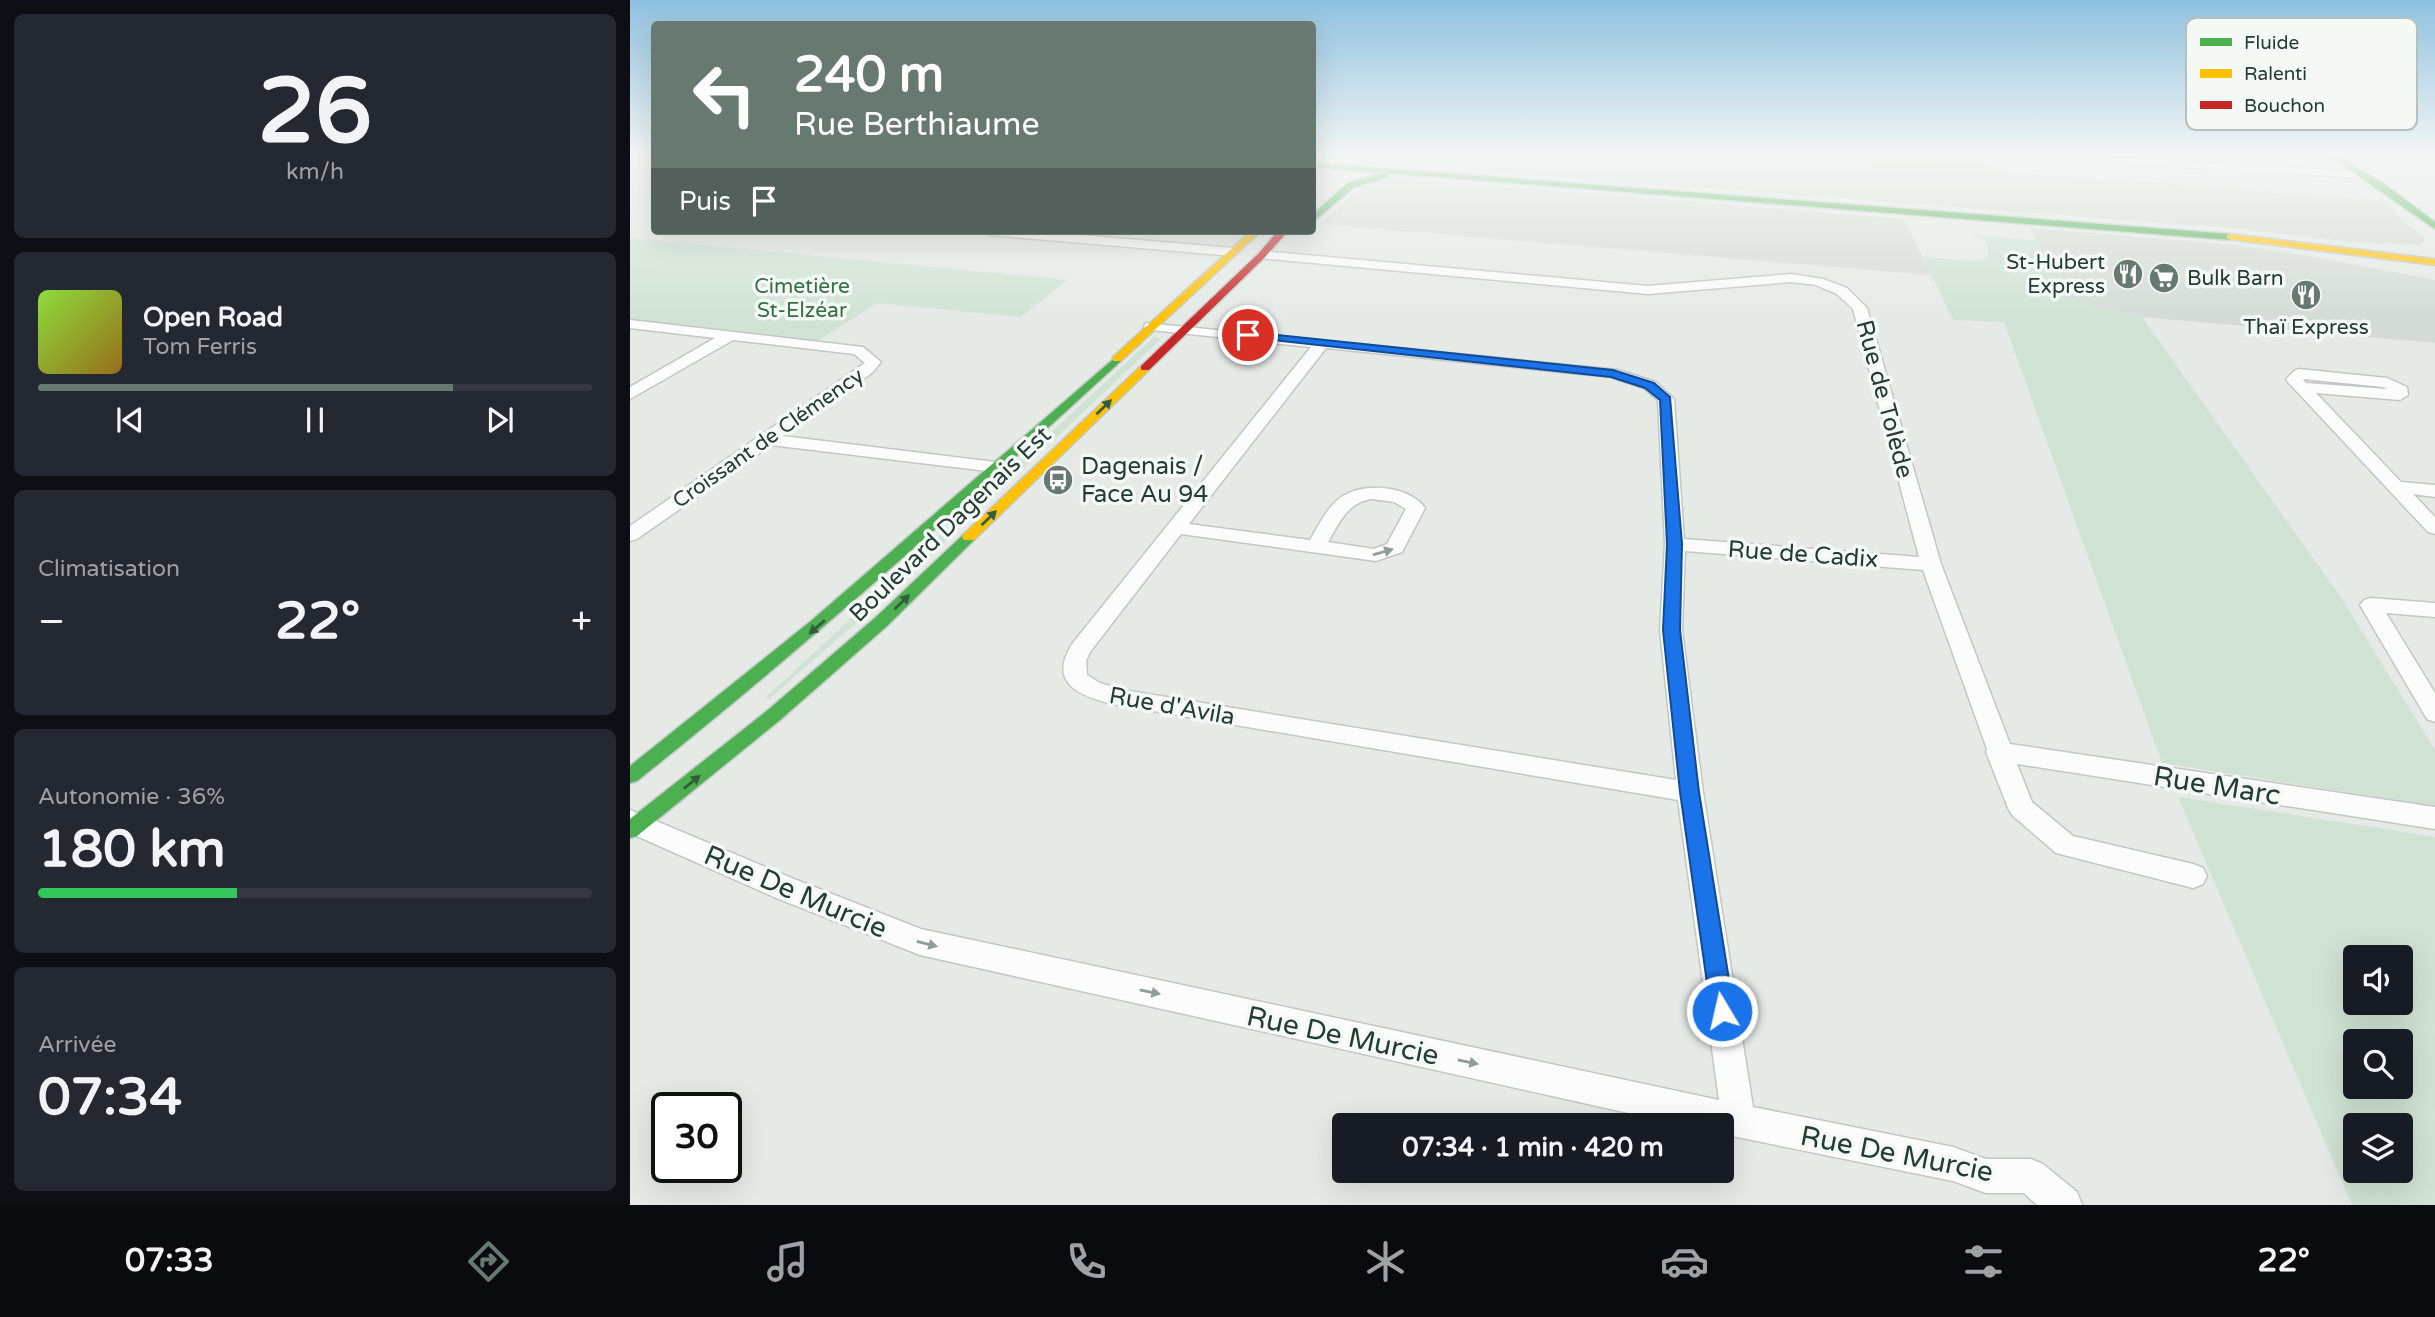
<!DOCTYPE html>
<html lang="fr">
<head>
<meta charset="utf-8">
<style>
  body { margin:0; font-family:"Varela Round",sans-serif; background:#242831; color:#f1f3f6; height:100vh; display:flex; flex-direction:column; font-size:26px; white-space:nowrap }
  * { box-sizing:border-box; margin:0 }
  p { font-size:23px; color:#9ea1a6 }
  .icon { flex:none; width:38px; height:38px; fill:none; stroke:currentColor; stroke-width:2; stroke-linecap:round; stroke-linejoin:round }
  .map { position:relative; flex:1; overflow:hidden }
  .sheet { display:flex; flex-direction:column; gap:14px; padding:14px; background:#0d0f14; width:630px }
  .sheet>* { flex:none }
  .top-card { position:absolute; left:21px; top:21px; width:665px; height:214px; border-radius:7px; box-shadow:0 7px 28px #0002; background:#687972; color:#fff; overflow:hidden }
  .controls { position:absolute; left:1713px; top:945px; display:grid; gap:14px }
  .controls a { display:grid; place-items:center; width:70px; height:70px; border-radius:7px; background:#171b24; box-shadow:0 7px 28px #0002; font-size:35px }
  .speed { position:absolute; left:21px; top:1092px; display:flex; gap:14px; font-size:35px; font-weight:700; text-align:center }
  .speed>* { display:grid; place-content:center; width:91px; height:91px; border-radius:50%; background:#171b24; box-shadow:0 7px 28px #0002; line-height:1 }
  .speed .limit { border:4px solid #111; border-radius:10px; background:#fff; color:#111 }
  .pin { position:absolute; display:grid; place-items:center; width:60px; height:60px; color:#fff; margin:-30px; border:4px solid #fff; border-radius:50%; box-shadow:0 2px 7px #0007 }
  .me { position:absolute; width:77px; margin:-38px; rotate:351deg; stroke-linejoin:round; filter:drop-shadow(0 0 5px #0008) }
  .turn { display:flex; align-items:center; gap:24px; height:147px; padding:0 28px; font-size:32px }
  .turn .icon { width:91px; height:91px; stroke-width:2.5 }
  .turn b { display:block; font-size:49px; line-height:60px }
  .then { display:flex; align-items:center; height:66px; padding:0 28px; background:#0003; gap:14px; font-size:26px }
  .big { font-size:52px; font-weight:700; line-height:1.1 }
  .sheet .card { flex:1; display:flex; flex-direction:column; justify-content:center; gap:10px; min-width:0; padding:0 24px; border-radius:10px; background:#242831 }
  .sheet .dial { align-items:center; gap:0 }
  .dial b { font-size:91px; line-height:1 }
  .song { display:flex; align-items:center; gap:21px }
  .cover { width:84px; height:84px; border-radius:10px; background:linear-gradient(135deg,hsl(90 70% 55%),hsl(40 70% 35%)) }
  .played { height:7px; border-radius:4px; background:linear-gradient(90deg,#687972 75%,#363941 75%) }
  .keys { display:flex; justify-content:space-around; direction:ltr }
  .heat { display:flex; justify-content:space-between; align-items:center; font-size:38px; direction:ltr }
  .charge { height:10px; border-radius:5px; background:linear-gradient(90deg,#34c759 36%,#363941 0) }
  .trip { position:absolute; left:702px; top:1113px; width:402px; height:70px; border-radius:7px; background:#171b24; box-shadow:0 7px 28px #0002; font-weight:700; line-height:70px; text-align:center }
  .tab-bar { display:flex; height:112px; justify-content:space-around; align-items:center; background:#090b0e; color:#9ea1a6 }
  .tab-bar .icon { width:49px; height:49px }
  .tab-bar .current { color:#687972 }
  .tab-bar b { font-size:32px; color:#f1f3f6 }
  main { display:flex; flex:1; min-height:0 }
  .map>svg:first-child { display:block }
  .built { fill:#d4dbd7 }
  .green { fill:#d0e2d3; fill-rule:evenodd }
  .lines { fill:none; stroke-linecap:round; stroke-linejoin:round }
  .street-casing { stroke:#c2c7c4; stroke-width:3 }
  .fast-casing { stroke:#c2c8c4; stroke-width:3 }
  .slow-casing { stroke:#c2c8c4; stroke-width:3 }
  .jam-casing { stroke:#c2c8c4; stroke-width:3 }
  .street { fill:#fbfcfb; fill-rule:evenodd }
  .fast { fill:#4caf50; fill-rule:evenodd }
  .slow { fill:#ffc107; fill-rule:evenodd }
  .jam { fill:#c62828; fill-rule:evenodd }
  .oneway { fill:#315e3c }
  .oneway2 { fill:#909c97 }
  .route { fill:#1a73e8; stroke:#114b97; stroke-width:2 }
  .labels { text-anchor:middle; stroke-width:7; stroke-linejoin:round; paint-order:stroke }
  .far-poi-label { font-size:21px; fill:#253c33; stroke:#f4f9f6; text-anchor:end }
  .far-park-label { font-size:21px; fill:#326f42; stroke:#f4f9f6 }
  .far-street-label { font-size:21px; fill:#253c33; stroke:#f4f9f6 }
  .street-label { font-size:24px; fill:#253c33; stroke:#f4f9f6 }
  .poi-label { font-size:24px; fill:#253c33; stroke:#f4f9f6; text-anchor:start }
  .near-street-label { font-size:28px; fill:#253c33; stroke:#f4f9f6 }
  .key { fill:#f4f9f6; stroke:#b6c0bc; stroke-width:2 }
  .key-label { font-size:19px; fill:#253c33 }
</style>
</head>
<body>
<main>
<section class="sheet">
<div class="card dial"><b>26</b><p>km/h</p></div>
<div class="card">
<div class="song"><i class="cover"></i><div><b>Open Road</b><p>Tom Ferris</p></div></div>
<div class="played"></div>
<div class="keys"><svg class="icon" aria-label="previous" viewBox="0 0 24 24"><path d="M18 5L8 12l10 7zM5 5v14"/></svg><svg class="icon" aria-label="pause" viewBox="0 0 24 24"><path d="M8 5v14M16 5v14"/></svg><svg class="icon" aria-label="next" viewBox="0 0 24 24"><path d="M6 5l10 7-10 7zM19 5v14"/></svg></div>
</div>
<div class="card"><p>Climatisation</p>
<div class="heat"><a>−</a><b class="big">22°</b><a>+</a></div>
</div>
<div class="card"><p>Autonomie · 36%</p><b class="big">180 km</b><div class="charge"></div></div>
<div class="card"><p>Arrivée</p><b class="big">07:34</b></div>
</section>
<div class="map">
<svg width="1805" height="1205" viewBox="0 0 1805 1205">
  <rect width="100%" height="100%" fill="#e5eae7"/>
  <!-- built -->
  <path class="built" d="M742 153H1136L1137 155 1604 189 1758 202 1770 218 1796 239 1790 245 1711 241 1613 229 738 163Z
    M764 178 1274 219 1301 275 691 224 735 183Z
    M1400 228 1607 245 1690 258 1805 280V343L1512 317 1436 299Z"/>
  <!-- green -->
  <path class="green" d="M1136 153H1351L1365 173 1136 155Z
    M1342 235 1406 240 1436 299 1512 317 1710 596 1805 750V806L1532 763 1374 322 1323 320 1293 257 1344 261 1359 258 1357 241Z
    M0 238 437 280 391 317 247 303 183 344 0 322Z
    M524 337 532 338 266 588 139 699H134Z
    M1548 797 1805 837V1205H1722ZM1771 957V1003H1726V957ZM1771 1041V1087H1726V1041ZM1771 1125V1171H1726V1125Z"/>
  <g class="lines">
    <!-- street casing -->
    <g class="street-casing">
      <path id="street" d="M710 153H722L702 168H694V164Z
        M1453 156 1734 172 1739 175 1734 178 1449 161V157Z
        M355 231H403L603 248 609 252 603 256 361 235Z
        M632 251 1018 286 1161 274 1193 279 1217 288 1237 308 1311 564 1380 744 1805 807V829L1387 764 1402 802 1443 836 1563 864 1573 868 1577 876 1573 884 1563 888 1426 853 1382 815 1378 808 1356 752 1357 749 1293 570 1055 551 1052 630 1073 792 1123 1107 1323 1147 1356 1159H1401L1413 1164 1447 1192 1452 1205H1407L1394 1193H1356L1323 1181 1092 1134V1125H1052L290 955 144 897 0 833V810L164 879 291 929 1089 1100 1048 800 482 704C448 695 418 683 442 644L681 347 521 330 516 329 514 326 516 323 988 370 1026 382 1044 399 1054 539 1289 557 1223 309 1207 294 1186 285 1161 282 1018 294 628 258 626 255ZM696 348 981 377 1014 388 1028 400 1035 544 1030 630 1046 780 493 690 470 683 457 675 456 661 460 652 551 534 746 561 772 552 795 508C779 486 736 482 713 496 698 505 689 525 680 540L559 524ZM742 499 764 502 776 509 757 544 744 549 698 542C709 523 718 502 742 499Z
        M0 320 233 347 251 362 243 372 153 436 365 462 374 467 365 472 141 445 7 539 0 541V526L235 363 224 354 103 340 0 399V387L85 338 0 328Z
        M1669 369 1757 378 1777 387 1778 395 1770 400 1686 393 1771 482 1805 485V497L1783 494 1805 517V534L1798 532 1658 382 1656 379 1664 371ZM1673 379 1753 387 1757 389 1676 383Z
        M1741 598 1805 603V617L1756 613 1805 693V722L1797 719 1730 605 1734 600Z"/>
    </g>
    <!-- fast casing -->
    <g class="fast-casing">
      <path id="fast" d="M1695 153H1704L1754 184 1805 222V229Z
        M682 163 1600 234 1605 237 1600 240 758 173V177L724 187 682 223V215L718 183 753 173 682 167Z
        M487 356 491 357V361C333 506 174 648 7 781L0 783V766L181 621Z
        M339 533 344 534 346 537 344 540 257 626 150 720 7 836 0 838V819L138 710 245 618 334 534Z"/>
    </g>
    <!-- slow casing -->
    <g class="slow-casing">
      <path id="slow" d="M621 231H631L491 361H483V357Z
        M1600 234 1805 259V265L1597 239V235Z
        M515 365 519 366V370L344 540H334L332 537 334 534 511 366Z"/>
    </g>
    <!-- jam casing -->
    <g class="jam-casing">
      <path id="jam" d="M648 231H658L635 257 519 370H511V366L629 253Z"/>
    </g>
    <!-- street -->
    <use href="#street" class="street"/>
    <!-- fast -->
    <use href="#fast" class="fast"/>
    <!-- slow -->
    <use href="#slow" class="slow"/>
    <!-- jam -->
    <use href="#jam" class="jam"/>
  </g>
  <!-- one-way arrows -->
  <defs><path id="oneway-solid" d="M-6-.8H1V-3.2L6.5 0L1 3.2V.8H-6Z" transform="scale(1.75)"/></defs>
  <g class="oneway">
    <use href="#oneway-solid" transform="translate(474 407) rotate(-44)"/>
    <use href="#oneway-solid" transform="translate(359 518) rotate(-44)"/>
    <use href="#oneway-solid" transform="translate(272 602) rotate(-44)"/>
    <use href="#oneway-solid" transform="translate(187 627) rotate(139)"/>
    <use href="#oneway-solid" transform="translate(62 782) rotate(-39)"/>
  </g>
  <g class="oneway2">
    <use href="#oneway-solid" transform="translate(753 552) rotate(-16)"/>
    <use href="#oneway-solid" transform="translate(297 944) rotate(14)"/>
    <use href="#oneway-solid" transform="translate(520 992) rotate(12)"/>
    <use href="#oneway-solid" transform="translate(838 1062) rotate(12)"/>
  </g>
  <!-- sky -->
  <linearGradient id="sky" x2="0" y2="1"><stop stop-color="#8fc1e0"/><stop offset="0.48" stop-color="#f3f6f4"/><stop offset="1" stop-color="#f3f6f4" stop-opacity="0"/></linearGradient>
  <rect width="1805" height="322" fill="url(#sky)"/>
  <!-- route -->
  <path class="route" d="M618 332 983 370 1024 383 1040 397 1052 544 1050 630 1069 792 1104 1011 1100 1019 1092 1022 1084 1019 1081 1011 1050 792 1033 630 1037 544 1030 400 1015 388 981 377 614 337 613 335Z"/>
  <!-- icons -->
  <defs>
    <g id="restaurant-disc" transform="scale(1.575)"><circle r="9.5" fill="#687972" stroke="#f4f9f6"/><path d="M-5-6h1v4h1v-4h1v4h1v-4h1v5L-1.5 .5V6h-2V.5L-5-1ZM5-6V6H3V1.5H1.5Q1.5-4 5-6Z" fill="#fff"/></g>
    <g id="supermarket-disc" transform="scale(1.575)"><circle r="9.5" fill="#687972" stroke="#f4f9f6"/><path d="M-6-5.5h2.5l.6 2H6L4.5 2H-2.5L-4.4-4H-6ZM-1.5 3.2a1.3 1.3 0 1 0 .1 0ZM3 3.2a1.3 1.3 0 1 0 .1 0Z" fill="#fff"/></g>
    <g id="bus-disc" transform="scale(1.575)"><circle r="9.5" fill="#687972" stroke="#f4f9f6"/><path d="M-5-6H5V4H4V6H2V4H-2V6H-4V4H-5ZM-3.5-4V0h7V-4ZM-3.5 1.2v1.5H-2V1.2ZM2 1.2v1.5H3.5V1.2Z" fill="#fff"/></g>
  </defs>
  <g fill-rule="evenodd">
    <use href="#restaurant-disc" x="1498" y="274"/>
    <use href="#supermarket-disc" x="1534" y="278"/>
    <use href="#restaurant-disc" x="1676" y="295"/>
    <use href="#bus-disc" x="428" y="480"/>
  </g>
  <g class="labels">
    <!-- far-poi labels -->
    <g class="far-poi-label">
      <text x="1475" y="269">St-Hubert<tspan x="1475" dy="24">Express</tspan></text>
      <text x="1557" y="285" text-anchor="start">Bulk Barn</text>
      <text x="1676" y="334" text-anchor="middle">Thaï Express</text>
    </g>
    <!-- far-park labels -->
    <g class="far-park-label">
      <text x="172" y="293">Cimetière<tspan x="172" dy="24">St-Elzéar</tspan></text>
    </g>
    <!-- far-street labels -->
    <g class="far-street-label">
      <text transform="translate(138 438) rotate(-35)" y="7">Croissant de Clémency</text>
    </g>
    <!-- street labels -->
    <g class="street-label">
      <text transform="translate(1255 399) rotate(75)" y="8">Rue de Tolède</text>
      <text transform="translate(320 524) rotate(-44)" y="8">Boulevard Dagenais Est</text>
      <text transform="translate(1173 554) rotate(4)" y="8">Rue de Cadix</text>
      <text transform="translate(542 706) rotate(10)" y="8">Rue d'Avila</text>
    </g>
    <!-- poi labels -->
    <g class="poi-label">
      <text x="451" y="474">Dagenais /<tspan x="451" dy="28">Face Au 94</tspan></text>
    </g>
    <!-- near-street labels -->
    <g class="near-street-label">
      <text transform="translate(1587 785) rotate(9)" y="10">Rue Marc</text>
      <text transform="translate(166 891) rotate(23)" y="10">Rue De Murcie</text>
      <text transform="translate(713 1035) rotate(12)" y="10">Rue De Murcie</text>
      <text transform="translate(1267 1153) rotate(11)" y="10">Rue De Murcie</text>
    </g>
  </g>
  <!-- legend -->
  <rect x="1556" y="18" width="231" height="112" rx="10" class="key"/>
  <rect x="1570" y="38" width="32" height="8" fill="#4caf50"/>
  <rect x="1570" y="69" width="32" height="9" fill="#ffc107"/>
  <rect x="1570" y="101" width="32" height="8" fill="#c62828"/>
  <g class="key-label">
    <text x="1614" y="49">Fluide</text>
    <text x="1614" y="80">Ralenti</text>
    <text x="1614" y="112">Bouchon</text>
  </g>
</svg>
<div class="controls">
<a><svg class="icon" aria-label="sound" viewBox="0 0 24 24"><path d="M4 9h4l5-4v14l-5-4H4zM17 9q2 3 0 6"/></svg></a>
<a><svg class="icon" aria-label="search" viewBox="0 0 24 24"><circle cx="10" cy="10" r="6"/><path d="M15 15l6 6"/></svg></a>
<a><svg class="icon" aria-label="layers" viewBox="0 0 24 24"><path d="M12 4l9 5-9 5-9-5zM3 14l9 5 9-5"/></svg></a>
</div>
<div class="speed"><div class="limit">30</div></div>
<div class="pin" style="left:618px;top:335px;background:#d93025"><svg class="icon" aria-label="arrive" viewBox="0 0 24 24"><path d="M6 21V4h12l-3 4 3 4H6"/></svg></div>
<svg class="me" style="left:1092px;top:1011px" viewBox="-20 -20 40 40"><circle r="17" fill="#1a73e8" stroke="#fff" stroke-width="3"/><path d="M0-11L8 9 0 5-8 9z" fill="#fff"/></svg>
<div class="trip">07:34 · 1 min · 420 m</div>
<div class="top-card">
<div class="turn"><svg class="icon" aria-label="left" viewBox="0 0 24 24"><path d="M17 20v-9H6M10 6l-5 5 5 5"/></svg><div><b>240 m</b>Rue Berthiaume</div></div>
<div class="then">Puis<svg class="icon" aria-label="arrive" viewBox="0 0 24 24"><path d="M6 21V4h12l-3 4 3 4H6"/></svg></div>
</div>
</div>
</main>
<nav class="tab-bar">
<b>07:33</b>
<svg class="icon current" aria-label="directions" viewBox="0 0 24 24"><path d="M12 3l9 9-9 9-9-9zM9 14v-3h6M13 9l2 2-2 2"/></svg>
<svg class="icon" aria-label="music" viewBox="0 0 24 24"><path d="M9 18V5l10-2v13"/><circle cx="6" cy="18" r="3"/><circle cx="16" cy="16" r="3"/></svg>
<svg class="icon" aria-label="phone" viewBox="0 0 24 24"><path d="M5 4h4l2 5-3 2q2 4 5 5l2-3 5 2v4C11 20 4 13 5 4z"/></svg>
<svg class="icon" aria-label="climate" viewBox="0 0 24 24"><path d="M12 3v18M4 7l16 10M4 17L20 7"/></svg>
<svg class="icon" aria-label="car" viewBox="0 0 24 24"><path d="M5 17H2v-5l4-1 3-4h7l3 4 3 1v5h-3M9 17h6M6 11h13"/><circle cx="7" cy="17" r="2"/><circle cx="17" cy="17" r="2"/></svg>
<svg class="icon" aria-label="filters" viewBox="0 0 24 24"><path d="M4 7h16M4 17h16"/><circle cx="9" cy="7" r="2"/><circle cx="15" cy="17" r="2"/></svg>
<b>22°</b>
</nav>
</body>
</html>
